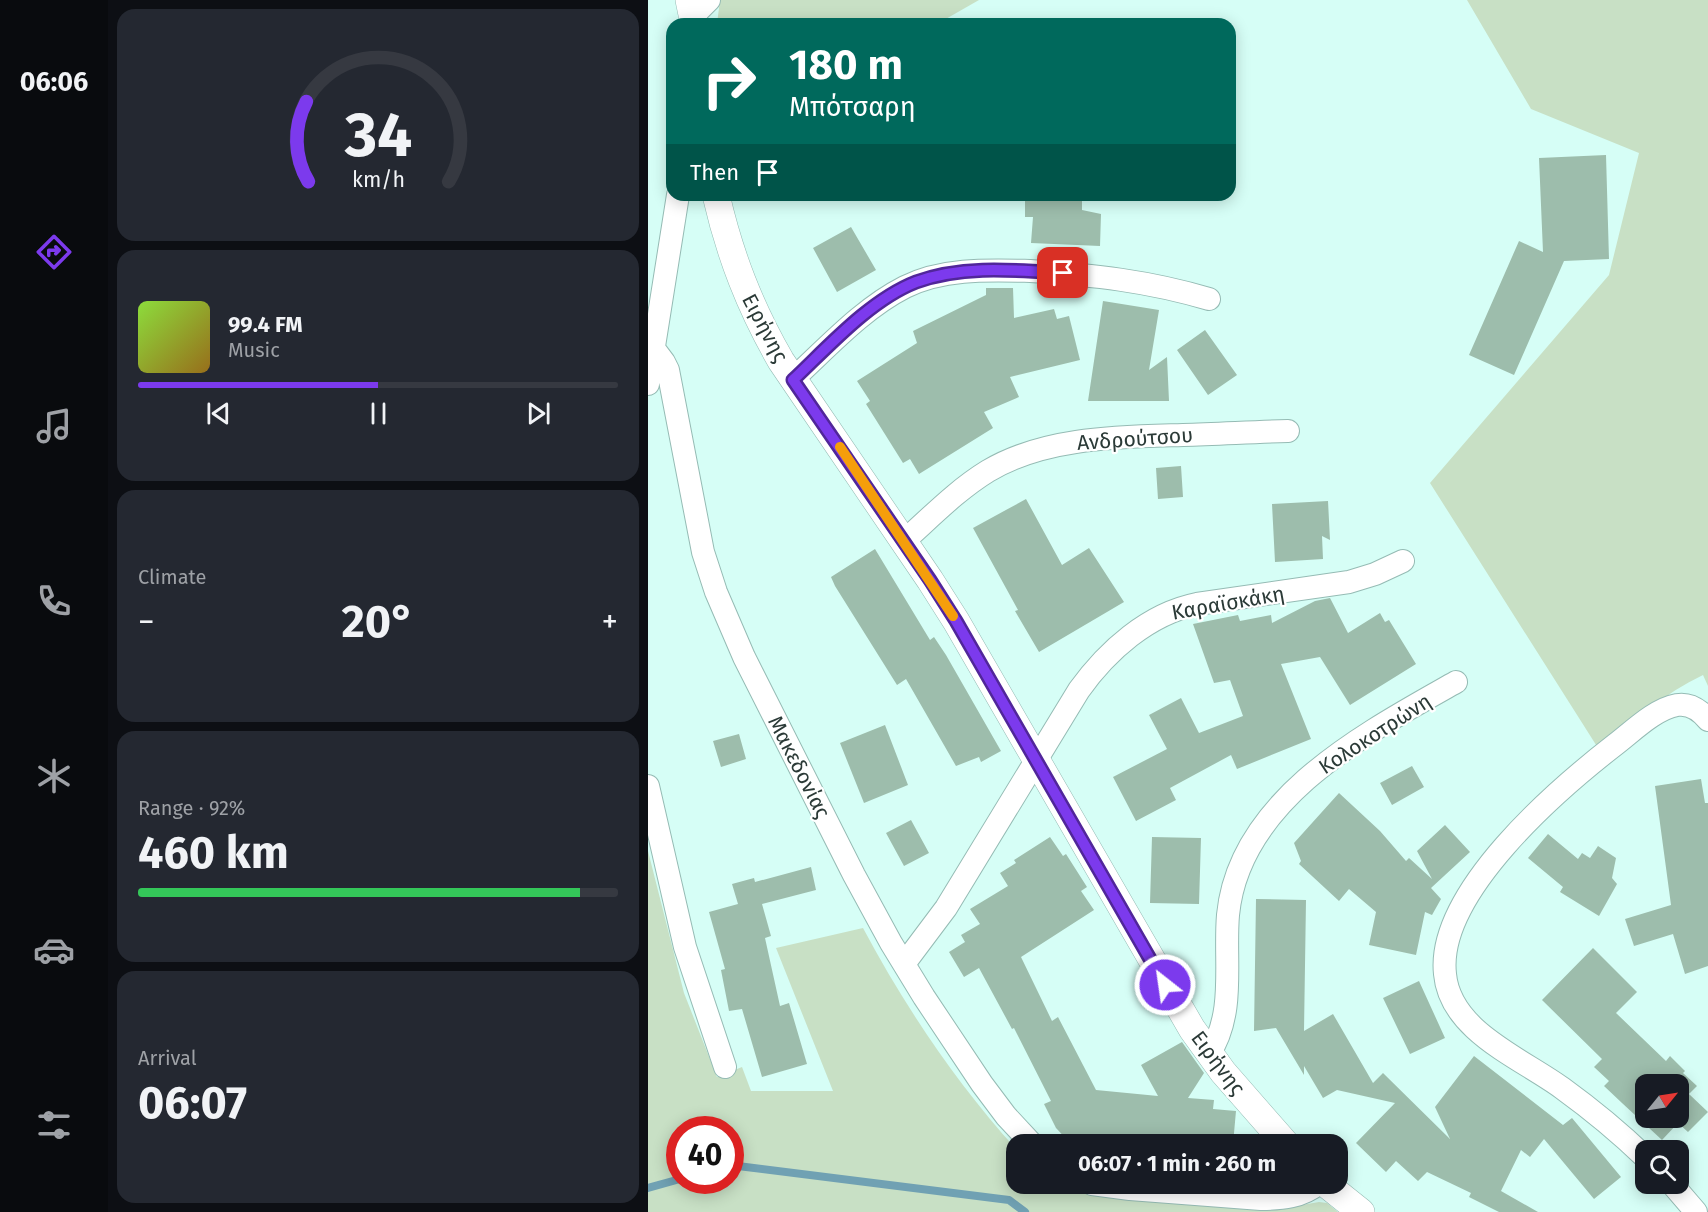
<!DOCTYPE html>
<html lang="en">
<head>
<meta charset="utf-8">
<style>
  body { margin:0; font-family:"Fira Sans",sans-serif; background:#242831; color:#f1f3f6; height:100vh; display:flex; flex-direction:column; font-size:22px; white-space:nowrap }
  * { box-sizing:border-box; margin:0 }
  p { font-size:20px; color:#9ea1a6 }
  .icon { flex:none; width:33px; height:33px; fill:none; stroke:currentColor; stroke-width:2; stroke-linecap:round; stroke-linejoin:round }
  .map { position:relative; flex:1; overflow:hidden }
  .details { display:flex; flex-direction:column; gap:9px; padding:9px; background:#0d0f14; width:540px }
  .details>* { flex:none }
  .top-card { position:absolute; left:18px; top:18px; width:570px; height:183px; border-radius:18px; box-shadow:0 3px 15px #0003; background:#00695c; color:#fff; overflow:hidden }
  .needle { width:39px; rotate:60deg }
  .controls { position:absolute; left:987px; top:1074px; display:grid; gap:12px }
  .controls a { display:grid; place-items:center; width:54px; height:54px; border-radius:12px; background:#171b24; box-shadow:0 3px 15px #0003; font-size:30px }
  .speed { position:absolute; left:18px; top:1116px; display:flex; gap:12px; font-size:30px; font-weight:700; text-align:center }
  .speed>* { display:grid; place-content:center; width:78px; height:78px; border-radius:50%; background:#171b24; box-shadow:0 3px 15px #0003; line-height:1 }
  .speed .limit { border:9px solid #d22; background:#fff; color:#111 }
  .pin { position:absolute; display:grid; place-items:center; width:51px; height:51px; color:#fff; margin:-26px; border-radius:12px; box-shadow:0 3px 9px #0006 }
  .me { position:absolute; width:66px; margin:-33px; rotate:330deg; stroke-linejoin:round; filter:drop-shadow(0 0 4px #0008) }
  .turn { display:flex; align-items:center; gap:21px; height:126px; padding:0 24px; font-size:27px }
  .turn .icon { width:78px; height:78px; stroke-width:2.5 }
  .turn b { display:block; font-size:42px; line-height:51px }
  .then { display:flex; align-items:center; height:57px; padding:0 24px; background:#0003; gap:12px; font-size:22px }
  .big { font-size:45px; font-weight:700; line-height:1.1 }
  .details .tile { flex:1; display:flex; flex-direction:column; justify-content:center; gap:9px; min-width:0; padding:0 21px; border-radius:18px; background:#242831 }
  .details .dial { align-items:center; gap:0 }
  .dial svg { height:156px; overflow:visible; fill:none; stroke:#363941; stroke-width:7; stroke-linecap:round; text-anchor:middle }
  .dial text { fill:#f1f3f6; stroke:none }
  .song { display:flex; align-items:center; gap:18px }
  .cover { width:72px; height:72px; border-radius:9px; background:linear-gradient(135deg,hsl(90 70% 55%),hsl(40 70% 35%)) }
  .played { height:6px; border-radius:3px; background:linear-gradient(90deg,#7c3aed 50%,#363941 50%) }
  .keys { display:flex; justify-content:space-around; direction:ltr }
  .heat { display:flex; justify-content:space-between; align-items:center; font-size:33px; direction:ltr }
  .charge { height:9px; border-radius:4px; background:linear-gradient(90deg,#34c759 92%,#363941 0) }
  .trip { position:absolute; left:358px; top:1134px; width:342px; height:60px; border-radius:18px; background:#171b24; box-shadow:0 3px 15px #0003; font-weight:700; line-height:60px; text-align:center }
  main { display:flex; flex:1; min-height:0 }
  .tab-bar { display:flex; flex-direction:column; width:108px; justify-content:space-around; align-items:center; background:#090b0e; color:#9ea1a6 }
  .tab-bar .icon { width:42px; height:42px }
  .tab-bar .on { color:#7c3aed }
  .tab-bar b { font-size:27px; color:#f1f3f6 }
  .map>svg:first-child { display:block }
  .green { fill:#c8e0c5; fill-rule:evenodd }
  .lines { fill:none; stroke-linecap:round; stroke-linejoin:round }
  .stream { stroke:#70a1b3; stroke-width:8 }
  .building { fill:#9dbdac; fill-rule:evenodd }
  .minor-casing { stroke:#95bbb4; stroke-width:24 }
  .tertiary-casing { stroke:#95bbb4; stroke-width:28 }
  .minor { stroke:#fff; stroke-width:22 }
  .tertiary { stroke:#fff; stroke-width:27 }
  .route-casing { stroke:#51269a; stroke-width:15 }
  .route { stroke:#7c3aed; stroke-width:10 }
  .slow { stroke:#f59e0b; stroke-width:10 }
  .labels { text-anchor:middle; stroke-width:4.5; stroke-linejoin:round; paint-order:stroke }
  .street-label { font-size:21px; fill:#2b3a37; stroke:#fff }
</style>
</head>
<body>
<main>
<nav class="tab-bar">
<b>06:06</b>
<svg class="icon on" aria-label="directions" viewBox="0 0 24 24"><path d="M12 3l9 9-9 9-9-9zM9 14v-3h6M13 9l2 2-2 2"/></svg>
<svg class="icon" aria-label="music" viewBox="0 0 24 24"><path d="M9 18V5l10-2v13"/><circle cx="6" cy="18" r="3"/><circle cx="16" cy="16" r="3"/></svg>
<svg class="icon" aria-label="phone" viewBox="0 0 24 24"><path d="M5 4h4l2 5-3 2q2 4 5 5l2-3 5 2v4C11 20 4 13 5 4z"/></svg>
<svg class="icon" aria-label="climate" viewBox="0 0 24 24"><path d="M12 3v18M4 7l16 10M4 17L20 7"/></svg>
<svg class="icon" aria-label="car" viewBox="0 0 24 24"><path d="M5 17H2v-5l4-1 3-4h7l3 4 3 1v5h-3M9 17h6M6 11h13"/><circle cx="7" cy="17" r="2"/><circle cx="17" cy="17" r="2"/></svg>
<svg class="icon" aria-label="filters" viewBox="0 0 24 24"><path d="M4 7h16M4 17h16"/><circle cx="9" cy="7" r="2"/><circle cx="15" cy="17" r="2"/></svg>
</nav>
<section class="details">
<div class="tile dial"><svg viewBox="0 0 100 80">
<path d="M14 69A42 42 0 1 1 86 69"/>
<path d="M14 69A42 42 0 0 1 13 28" stroke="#7c3aed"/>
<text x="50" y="56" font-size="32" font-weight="700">34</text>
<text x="50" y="72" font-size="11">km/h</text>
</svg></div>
<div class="tile">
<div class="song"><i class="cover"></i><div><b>99.4 FM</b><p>Music</p></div></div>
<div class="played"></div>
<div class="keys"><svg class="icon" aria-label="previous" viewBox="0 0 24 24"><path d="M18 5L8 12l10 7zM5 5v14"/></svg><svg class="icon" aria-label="pause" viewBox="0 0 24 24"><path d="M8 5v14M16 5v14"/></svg><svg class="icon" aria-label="next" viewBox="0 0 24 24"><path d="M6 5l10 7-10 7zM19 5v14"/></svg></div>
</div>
<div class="tile"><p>Climate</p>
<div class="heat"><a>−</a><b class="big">20°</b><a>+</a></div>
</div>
<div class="tile"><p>Range · 92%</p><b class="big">460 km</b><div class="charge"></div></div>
<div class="tile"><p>Arrival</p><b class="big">06:07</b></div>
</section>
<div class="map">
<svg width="1060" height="1212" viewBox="0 0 1060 1212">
  <rect width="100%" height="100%" fill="#d6fef6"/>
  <!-- green -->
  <path class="green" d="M72 0H331L289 24H69Z
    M819 0H1060V686L1055 675C1017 693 984 722 950 748L782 483 961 275 991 153 883 109Z
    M0 851 36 993 69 1077 94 1067 103 1091H185L128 948 215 928C257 1007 309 1084 369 1150V1184H415L428 1190 447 1195 587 1208 648 1206 671 1202 679 1203 690 1212H0ZM32 1130H82V1180H32Z"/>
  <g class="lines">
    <!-- stream -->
    <path class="stream" d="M82 1165 361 1200 377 1212
      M0 1188 32 1179"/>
  </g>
  <!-- building -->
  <path class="building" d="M958 155 961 259 916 261 866 375 821 355 871 241 895 252 891 158Z
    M377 196 434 197V210L453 214 452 246 383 243 385 217H377Z
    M203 227 228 270 189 292 165 248Z
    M338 288H365L366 318 406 309 409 319 421 316 432 360 362 377 371 397 336 412 345 428 271 474 262 459 255 463 218 404 222 401 209 381 269 343 265 331 338 295Z
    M455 301 511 310 501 370 519 357 521 401H440Z
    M557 330 589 375 560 395 529 350Z
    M533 466 535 497 510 499 508 468Z
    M378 499 414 565 441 548 476 602 391 652 367 611 370 610 325 528Z
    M680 501 682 540 674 536 675 559 627 562 624 504Z
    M227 549 282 640 286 637 298 655 353 751 333 762 331 757 308 766 258 679 249 685 187 586 183 577Z
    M682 598 700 633 732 613 737 622 741 620 768 664 702 705 672 657 633 664 663 739 589 769 583 755 522 788 528 800 488 821 465 777 519 749 501 715 533 698 551 733 595 716 582 680 566 683 545 624 590 615 592 621 623 615 624 623 667 601Z
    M237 725 260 785 216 803 192 743Z
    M91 734 98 759 73 767 65 741Z
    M764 766 776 787 744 805 732 783Z
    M1053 779 1057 803H1060V966L1037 974 1025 934 986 946 977 919 1023 905 1007 786Z
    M691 793 732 831 758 861 761 858 784 879 769 851 797 825 822 852 783 888 793 899 784 915 777 912 768 955 721 945 728 912 701 889 691 901 651 864 653 861 646 843Z
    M263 820 281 853 256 866 238 833Z
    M900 834 930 859 934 853 942 858 950 846 968 858 964 878 969 884 951 916 912 892 915 887 880 858Z
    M402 837 415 856 418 854 439 887 433 891 446 910 373 957 404 1021 410 1017 448 1090 510 1096 493 1065 534 1042 556 1073 540 1098 566 1100 565 1109 588 1111 585 1144H543L510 1140 509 1144H423L408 1128 396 1104 403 1101 366 1028 364 1029 331 968 316 977 301 952 317 942 313 935 332 924 322 909 360 886 352 873 368 863 366 860Z
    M504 837 553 838 551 904 502 903Z
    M163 867 168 890 114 904 123 936 117 938 132 1006 141 1003 159 1064 114 1077 94 1009 81 1011 73 970 77 969 61 912 90 904 84 884 106 878 107 882Z
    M608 899 658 900 656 1031 685 1014 725 1083 735 1073 802 1139 787 1107 826 1056 915 1125 924 1118 973 1177 946 1199 896 1139 882 1157 873 1150 853 1191 890 1212H851L821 1197 823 1193 779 1172 770 1181 748 1161 738 1172 708 1143 747 1103 689 1090 675 1098 656 1066V1075L628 1028 606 1031Z
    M945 948 989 992 968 1013 1018 1061 1022 1056 1037 1071 1035 1073 1049 1086 1041 1094 1060 1112 1040 1132 1030 1123 1014 1140 974 1103 956 1086 961 1081 946 1067 954 1059 894 1000ZM998 1084H1030V1118H998Z
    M771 981 797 1038 762 1054 735 998Z"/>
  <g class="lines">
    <!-- minor casing -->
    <g class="minor-casing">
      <path id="minor" d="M45 16 61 0
        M7 350 16 362 20 370 55 552 68 592 96 657 206 875 243 943 276 997 334 1084 358 1116 384 1144
        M145 379C180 347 214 309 257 287 295 268 340 270 382 271 446 275 500 281 561 299
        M0 384 30 195
        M256 541C283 517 309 490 340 471 397 437 471 437 535 435 570 434 605 432 640 431
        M0 786 37 947 77 1067
        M256 964 298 908 431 690C459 651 500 614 549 604L701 582 727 574 755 561
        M561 1054C588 1013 576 961 580 915 591 799 718 733 808 682
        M998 1158C971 1132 943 1109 914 1088 873 1058 802 1031 797 974 788 893 910 789 968 744 985 731 1007 709 1029 705 1042 703 1052 710 1060 720
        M444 1184 482 1189 613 1199C634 1199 654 1197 670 1184
        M1024 1184 1048 1212"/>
    </g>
    <!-- tertiary casing -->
    <g class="tertiary-casing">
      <path id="tertiary" d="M41 0 46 24
        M68 195C82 256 102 307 133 361L282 580 308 621 544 1029 575 1072 638 1144
        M678 1184 713 1212"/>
    </g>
    <!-- minor -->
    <use href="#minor" class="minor"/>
    <!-- tertiary -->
    <use href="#tertiary" class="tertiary"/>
  </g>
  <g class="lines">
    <!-- route casing -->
    <g class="route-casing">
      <path id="route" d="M415 273C366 270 314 265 268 282 222 300 180 347 145 380L282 580 308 621 517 985"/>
    </g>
    <!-- route -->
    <use href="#route" class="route"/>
    <!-- slow -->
    <path class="slow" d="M192 447 305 616"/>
  </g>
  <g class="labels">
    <!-- street labels -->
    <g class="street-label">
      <text transform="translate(117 328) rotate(62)" y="7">Ειρήνης</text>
      <text transform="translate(487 439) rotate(-4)" y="7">Ανδρούτσου</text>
      <text transform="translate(580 603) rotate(-10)" y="7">Καραϊσκάκη</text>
      <text transform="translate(727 734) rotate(-33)" y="7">Κολοκοτρώνη</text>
      <text transform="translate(151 767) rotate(63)" y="7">Μακεδονίας</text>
      <text transform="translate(570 1063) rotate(53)" y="7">Ειρήνης</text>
    </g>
  </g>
</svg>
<div class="controls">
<a><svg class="needle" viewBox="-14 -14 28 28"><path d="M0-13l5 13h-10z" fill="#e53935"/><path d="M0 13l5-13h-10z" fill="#9ea1a6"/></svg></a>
<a><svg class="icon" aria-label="search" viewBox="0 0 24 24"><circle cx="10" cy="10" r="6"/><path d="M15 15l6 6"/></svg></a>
</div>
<div class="speed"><div class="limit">40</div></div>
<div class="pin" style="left:415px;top:273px;background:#d93025"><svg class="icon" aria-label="arrive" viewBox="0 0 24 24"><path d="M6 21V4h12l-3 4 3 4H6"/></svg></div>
<svg class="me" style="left:517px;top:985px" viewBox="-20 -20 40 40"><circle r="17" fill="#7c3aed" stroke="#fff" stroke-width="3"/><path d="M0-11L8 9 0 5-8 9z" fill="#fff"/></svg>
<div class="trip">06:07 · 1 min · 260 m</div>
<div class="top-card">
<div class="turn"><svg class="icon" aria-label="right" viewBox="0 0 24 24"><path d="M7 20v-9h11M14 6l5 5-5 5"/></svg><div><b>180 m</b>Μπότσαρη</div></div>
<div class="then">Then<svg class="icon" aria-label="arrive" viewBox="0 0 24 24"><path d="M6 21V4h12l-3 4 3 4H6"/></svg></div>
</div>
</div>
</main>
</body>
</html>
